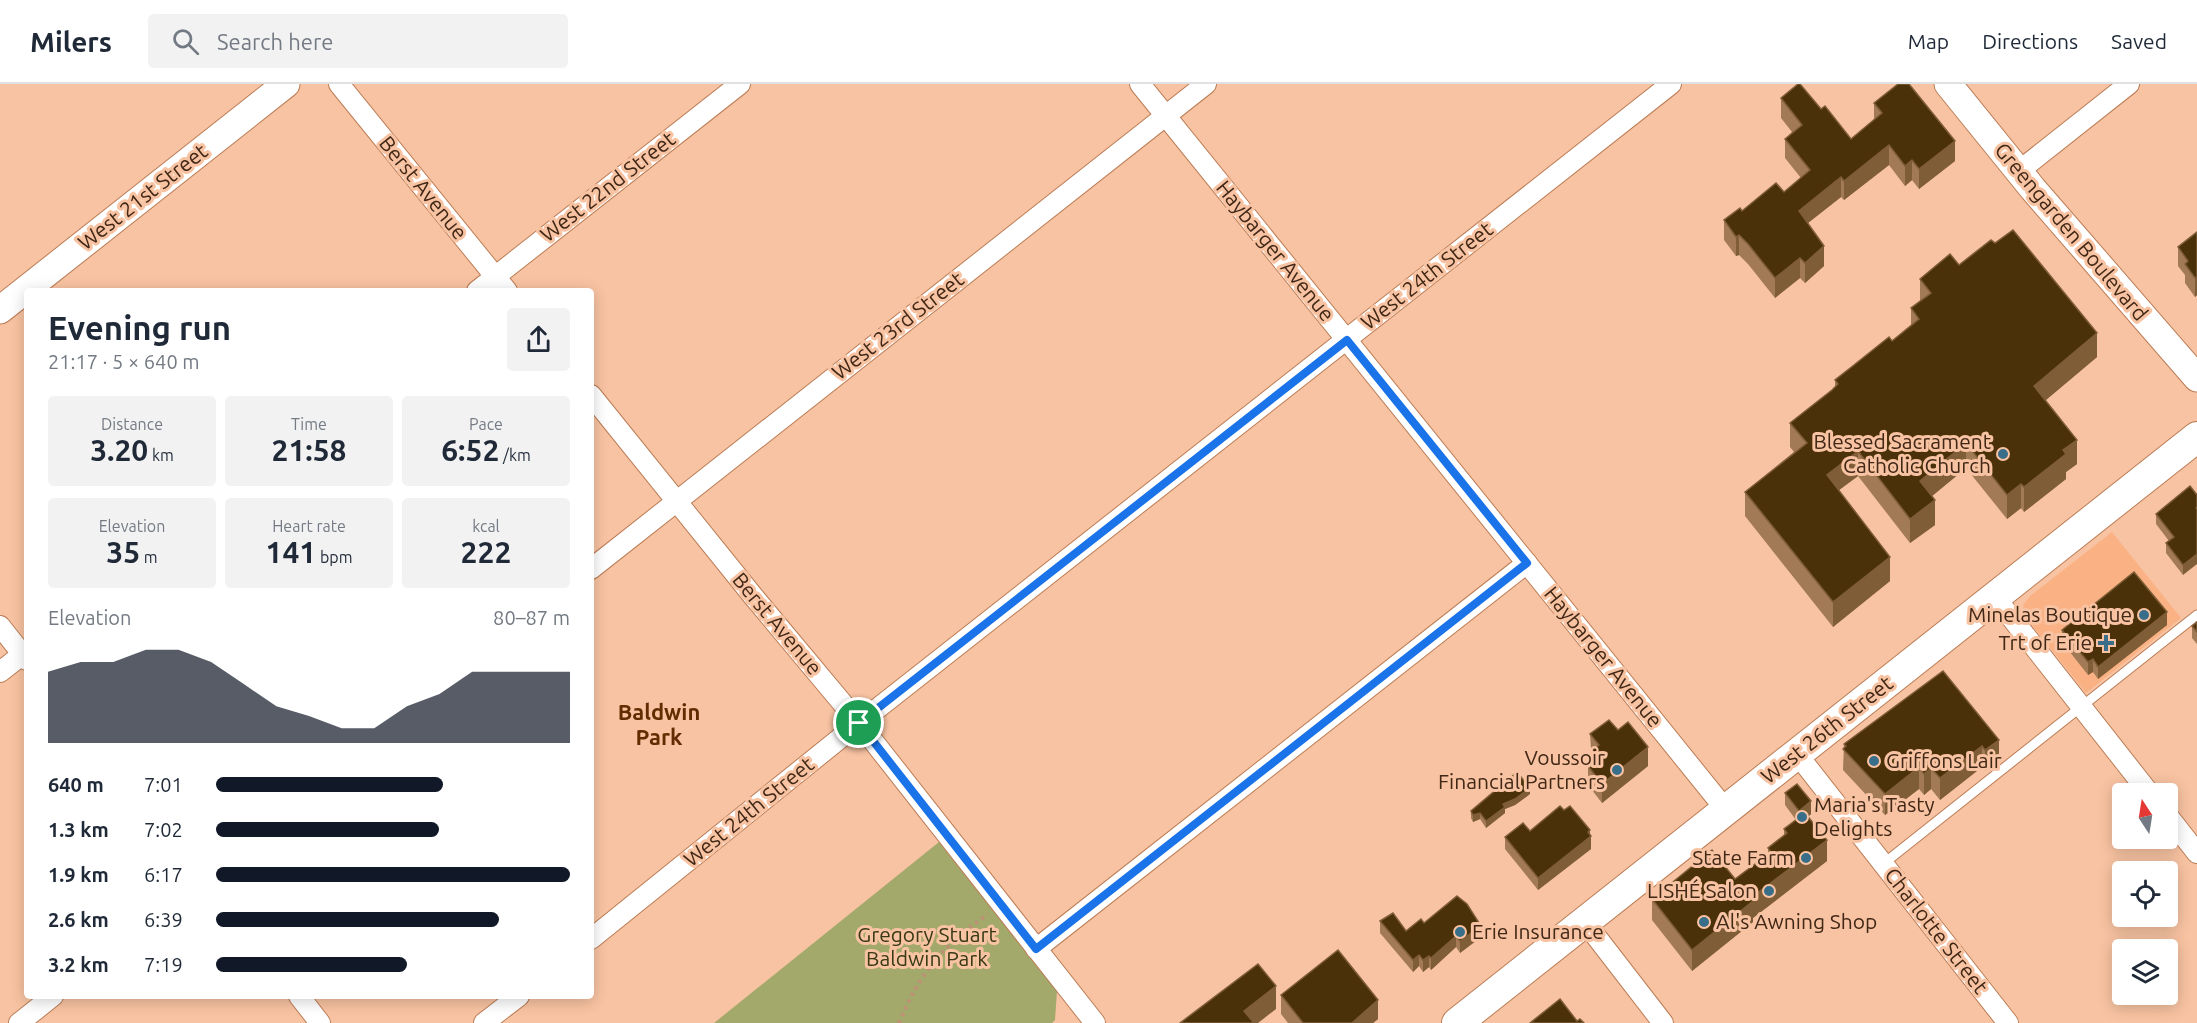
<!DOCTYPE html>
<meta charset="utf-8">
<style>
body{margin:0;font-family:Ubuntu,sans-serif;background:#f2f2f3;color:#1f2937;height:100vh;display:flex;flex-direction:column;font-size:22px;white-space:nowrap}
*{box-sizing:border-box;margin:0}
p{font-size:20px;color:#747a83}
.icon{flex:none;width:33px;height:33px;fill:none;stroke:currentColor;stroke-width:2;stroke-linecap:round;stroke-linejoin:round}
.map{position:relative;flex:1;overflow:hidden}
.side{position:absolute;left:24px;top:204px;width:570px;height:711px;display:flex;flex-direction:column;background:#fff;border-radius:6px;box-shadow:0 3px 15px #0003}
.side>*{flex:none}
.needle{width:39px;rotate:348deg}
.tools{position:absolute;left:2112px;top:699px;display:grid;gap:12px}
.tools a{display:grid;place-items:center;width:66px;height:66px;border-radius:6px;background:#fff;box-shadow:0 3px 15px #0003;font-size:30px}
.pin{position:absolute;display:grid;place-items:center;width:51px;height:51px;color:#fff;margin:-26px;border:3px solid #fff;border-radius:50%;box-shadow:0 2px 6px #0007}
.round{display:grid;place-items:center;flex:none;width:63px;height:63px;border-radius:6px;background:#f2f2f3}
.head{display:flex;align-items:center;justify-content:space-between;height:102px;padding:0 24px}
h1{font-size:33px;font-weight:700;line-height:45px}
.stats{display:grid;grid-template-columns:repeat(3,1fr);gap:9px;height:102px;padding:6px 24px}
.stats div{display:grid;align-content:center;border-radius:6px;background:#f2f2f3;text-align:center}
.stats b{font-size:30px;font-weight:700}
.stats small{font-size:16px;font-weight:400}
.stats p{font-size:16px}
.chart{height:168px;padding:12px 24px}
.chart p{display:flex;justify-content:space-between}
.chart svg{width:100%;height:108px;margin-top:6px;fill:#111827;opacity:.7}
ul{padding:0 24px;list-style:none;font-size:20px}
li{display:grid;grid-template-columns:96px 72px 1fr;align-items:center;height:45px}
li i{height:15px;border-radius:8px;background:#111827}
header{display:flex;align-items:center;gap:36px;box-sizing:border-box;height:84px;padding:0 30px;background:#fff;border-bottom:2px solid #e0e1e3}
header strong{font-size:28px}
nav{display:flex;gap:33px;margin-inline-start:auto;font-size:21px}
.search{width:420px;height:54px;background:#f2f2f3;display:flex;align-items:center;gap:15px;box-sizing:border-box;padding:0 21px;border-radius:6px;color:#747a83;font-size:22px}
.map>svg:first-child{display:block}
.built{fill:#fab285}
.green{fill:#a3a86b}
.lines{fill:none;stroke-linecap:round;stroke-linejoin:round}
.lane-casing{stroke:#bb7d56;stroke-width:11}
.street-casing{stroke:#bb7d56;stroke-width:22}
.secondary-casing{stroke:#bb7d56;stroke-width:29}
.primary-casing{stroke:#bb7d56;stroke-width:32}
.path{stroke:#be9176;stroke-width:4;stroke-dasharray:3 4.5;stroke-linecap:butt}
.lane{stroke:#fff;stroke-width:9}
.street{stroke:#fff;stroke-width:20}
.secondary{stroke:#fff;stroke-width:27}
.primary{stroke:#fff;stroke-width:30}
.wall{fill:#a27a56}
.shaded-wall{fill:#7f5d37}
.building{fill:#4b3109;stroke:#7f5d37;stroke-width:1.5}
.route-casing{stroke:#fff;stroke-width:12}
.route{stroke:#1a73e8;stroke-width:8}
.poi-dot{fill:#386e89;stroke:#f8c3a2;stroke-width:2}
.labels{text-anchor:middle;stroke-width:6;stroke-linejoin:round;paint-order:stroke}
.street-label{font-size:21px;fill:#402716;stroke:#f8c3a2}
.poi-label{font-size:21px;fill:#402716;stroke:#f8c3a2;text-anchor:end}
.park-label{font-size:21px;fill:#373915;stroke:#f8c3a2}
.neighbourhood-label{font-size:22px;font-weight:bold;fill:#622c00;stroke:#f8c3a2}
</style>
<header>
<strong>Milers</strong>
<div class="search"><svg class="icon" aria-label="search" viewBox="0 0 24 24"><circle cx="10" cy="10" r="6"/><path d="M15 15l6 6"/></svg>Search here</div>
<nav><a>Map</a><a>Directions</a><a>Saved</a></nav>
</header>
<div class="map">
<svg width="2197" height="939" viewBox="0 0 2197 939">
<rect width="100%" height="100%" fill="#f8c3a2"/>
<!-- built -->
<polygon class="built" points="2112,448 2181,534 2086,609 2024,531 2023,521 2030,512"/>
<!-- green -->
<polygon class="green" points="939,758 1057,907 1055,936 1052,939 714,939"/>
<g class="lines">
<defs>
<polyline id="lane" points="1883,780 2197,531"/>
<g id="street">
<polyline points="339,0 507,207"/>
<polyline points="1140,0 1726,726"/>
<polyline points="2019,87 2129,0"/>
<polyline points="477,207 740,0"/>
<polyline points="591,311 753,512 859,639 1095,939"/>
<polyline points="591,485 1206,0"/>
<polyline points="1995,513 2150,710"/>
<polyline points="0,542 27,576"/>
<polyline points="0,588 27,567"/>
<polyline points="1797,670 2008,939"/>
<polyline points="2168,732 2197,769"/>
<polyline points="1585,838 1663,939"/>
<polyline points="591,855 859,639 1671,0"/>
<polyline points="1036,865 1527,479"/>
<polyline points="299,912 320,939"/>
<polyline points="19,939 53,912"/>
<polyline points="484,939 519,912"/>
</g>
<g id="secondary">
<polyline points="1948,0 2033,105 2197,294"/>
<polyline points="0,226 286,0"/>
</g>
<polyline id="primary" points="1457,939 2197,353"/>
</defs>
<!-- lane casing -->
<use href="#lane" class="lane-casing"/>
<!-- street casing -->
<use href="#street" class="street-casing"/>
<!-- secondary casing -->
<use href="#secondary" class="secondary-casing"/>
<!-- primary casing -->
<use href="#primary" class="primary-casing"/>
<!-- path -->
<path class="path" d="M899,939C920,888 943,862 988,830"/>
<!-- lane -->
<use href="#lane" class="lane"/>
<!-- street -->
<use href="#street" class="street"/>
<!-- secondary -->
<use href="#secondary" class="secondary"/>
<!-- primary -->
<use href="#primary" class="primary"/>
</g>
<!-- wall -->
<g class="wall">
<polygon points="1781,14 1821,25 1851,55 1874,36 1874,19 1955,77 1919,105 1912,96 1905,102 1889,81 1844,116 1841,113 1808,139 1824,182 1805,199 1800,194 1775,214 1748,180 1739,171 1736,172 1724,156 1724,136 1742,127 1784,108 1801,94 1785,74 1785,55 1792,48 1781,34"/>
<polygon points="2197,148 2197,211 2195,213 2185,199 2185,191 2178,182 2178,163"/>
<polygon points="1959,181 2097,273 2046,316 2077,380 2066,388 2066,395 2024,428 2021,424 2007,435 1966,384 1932,412 1935,441 1910,459 1858,392 1839,406 1890,497 1833,543 1745,432 1745,408 1794,368 1790,363 1790,339 1832,306 1835,304 1835,296 1892,257 1911,241 1911,224 1920,218 1920,195"/>
<polygon points="2190,402 2183,491 2166,469 2166,459 2169,457 2156,440 2156,430"/>
<polygon points="2197,538 2197,560 2192,554 2192,542"/>
<polygon points="2167,541 2098,595 2093,588 2088,591 2062,558 2062,546"/>
<polygon points="1943,587 1999,677 1985,687 1982,683 1940,716 1931,705 1924,711 1919,705 1885,731 1843,686 1844,660"/>
<polygon points="1590,650 1648,682 1602,719 1588,701 1588,682 1592,679"/>
<polygon points="1785,709 1811,730 1808,733 1827,777 1753,834 1753,838 1692,887 1652,836 1652,815 1735,795 1768,771 1768,764 1784,751 1784,745 1796,736 1785,721"/>
<polygon points="1530,710 1515,721 1505,725 1505,729 1486,744 1480,735 1473,738 1471,734 1471,727"/>
<polygon points="1530,747 1590,750 1591,765 1538,806 1505,765 1505,753"/>
<polygon points="1380,837 1406,847 1481,853 1460,869 1456,863 1431,886 1429,883 1423,888 1419,882 1413,888 1380,849"/>
<polygon points="1281,911 1378,935 1373,939 1288,939 1281,930"/>
</g>
<!-- shaded-wall -->
<g class="shaded-wall">
<polygon points="1955,57 1955,77 1919,105 1919,85"/>
<polygon points="1889,61 1889,81 1844,116 1844,97"/>
<polygon points="1912,76 1912,96 1905,102 1905,82"/>
<polygon points="1841,93 1841,113 1799,146 1799,127"/>
<polygon points="1739,151 1739,171 1736,172 1736,153"/>
<polygon points="1824,162 1824,182 1805,199 1805,179"/>
<polygon points="1800,174 1800,194 1775,214 1775,194"/>
<polygon points="2197,193 2197,211 2195,213 2195,194"/>
<polygon points="2097,249 2097,273 2034,326 2034,302"/>
<polygon points="2077,356 2077,380 2066,388 2066,395 2024,428 2024,403 2063,366"/>
<polygon points="1966,359 1966,384 1920,422 1920,397"/>
<polygon points="1858,367 1858,392 1827,415 1827,391"/>
<polygon points="2021,400 2021,424 2007,435 2007,411"/>
<polygon points="1935,416 1935,441 1910,459 1910,435"/>
<polygon points="2197,470 2197,480 2183,491 2183,481"/>
<polygon points="1890,473 1890,497 1833,543 1833,518"/>
<polygon points="2167,528 2167,541 2098,595 2098,583"/>
<polygon points="2093,575 2093,588 2088,591 2088,578"/>
<polygon points="1999,656 1999,677 1985,687 1985,666"/>
<polygon points="1982,662 1982,683 1940,716 1940,694"/>
<polygon points="1648,663 1648,682 1602,719 1602,700"/>
<polygon points="1919,683 1919,705 1885,731 1885,710"/>
<polygon points="1931,684 1931,705 1924,711 1924,690"/>
<polygon points="1530,704 1530,710 1515,721 1505,725 1505,729 1486,744 1486,737 1503,720"/>
<polygon points="1811,717 1811,730 1799,740 1799,727"/>
<polygon points="1480,729 1480,735 1473,738 1473,731"/>
<polygon points="1590,746 1590,754 1591,752 1591,765 1538,806 1538,794"/>
<polygon points="1827,756 1827,777 1753,834 1753,838 1692,887 1692,866 1751,814"/>
<polygon points="1481,842 1481,853 1460,869 1460,857"/>
<polygon points="1456,852 1456,863 1431,886 1431,874"/>
<polygon points="1419,871 1419,882 1413,888 1413,876"/>
<polygon points="1429,872 1429,883 1423,888 1423,876"/>
<polygon points="1276,902 1276,925 1258,939 1244,939 1244,927"/>
<polygon points="1378,916 1378,935 1373,939 1352,939"/>
</g>
<!-- building -->
<g class="building">
<polygon points="1798,0 1800,0 1821,25 1825,22 1851,55 1882,29 1874,19 1898,0 1909,0 1955,57 1919,85 1912,76 1905,82 1889,61 1844,97 1841,93 1799,127 1824,162 1805,179 1800,174 1775,194 1748,160 1739,151 1736,153 1724,136 1740,124 1742,127 1776,99 1784,108 1810,86 1785,55 1802,41 1781,14"/>
<polygon points="2013,146 2097,249 2034,302 2077,356 2063,366 2066,370 2024,403 2021,400 2007,411 1966,359 1920,397 1935,416 1910,435 1858,367 1827,391 1890,473 1833,518 1745,408 1807,359 1790,339 1832,306 1838,300 1835,296 1854,281 1889,253 1892,257 1919,235 1911,224 1931,209 1920,195 1950,170 1959,181 1991,156 1995,159"/>
<polygon points="2197,148 2197,193 2195,194 2185,180 2188,177 2178,163"/>
<polygon points="2190,402 2197,411 2197,423 2196,424 2197,425 2197,470 2183,481 2166,459 2174,453 2156,430"/>
<polygon points="2134,488 2167,528 2098,583 2093,575 2088,578 2062,546"/>
<polygon points="2197,538 2197,548 2192,542"/>
<polygon points="1943,587 1999,656 1985,666 1982,662 1940,694 1931,684 1924,690 1919,683 1885,710 1843,665 1846,662 1844,660"/>
<polygon points="1609,636 1618,646 1628,638 1648,663 1602,700 1588,682 1597,674 1592,667 1599,661 1590,650"/>
<polygon points="1517,688 1530,704 1515,715 1503,720 1505,723 1486,737 1480,729 1473,731 1471,727"/>
<polygon points="1797,700 1811,717 1799,727 1785,709"/>
<polygon points="1560,722 1564,726 1570,722 1590,746 1588,748 1591,752 1538,794 1505,753 1523,739 1530,747"/>
<polygon points="1805,729 1827,756 1751,814 1753,817 1692,866 1652,815 1712,766 1735,795 1771,768 1768,764 1787,749 1784,745"/>
<polygon points="1457,812 1467,820 1481,842 1460,857 1456,852 1431,874 1429,872 1423,876 1419,871 1413,876 1380,837 1393,829 1406,847 1421,835 1424,839"/>
<polygon points="1338,866 1378,916 1352,939 1303,939 1281,911"/>
<polygon points="1258,880 1276,902 1244,927 1254,939 1180,939"/>
<polygon points="1560,915 1577,937 1580,935 1584,939 1530,939"/>
</g>
<g class="lines">
<defs>
<polygon id="route" points="1347,256 1527,479 1036,865 859,639"/>
</defs>
<!-- route casing -->
<use href="#route" class="route-casing"/>
<!-- route -->
<use href="#route" class="route"/>
</g>
<!-- markers -->
<g class="poi-dot">
<circle cx="2003" cy="370" r="6"/>
<circle cx="2144" cy="531" r="6"/>
<path d="M2103 550h6v6h6v6h-6v6h-6v-6h-6v-6h6z"/>
<circle cx="1874" cy="677" r="6"/>
<circle cx="1617" cy="686" r="6"/>
<circle cx="1802" cy="733" r="6"/>
<circle cx="1806" cy="774" r="6"/>
<circle cx="1769" cy="807" r="6"/>
<circle cx="1704" cy="838" r="6"/>
<circle cx="1460" cy="848" r="6"/>
</g>
<g class="labels">
<!-- street labels -->
<g class="street-label">
<text transform="translate(608 103) rotate(-38)" y="7">West 22nd Street</text>
<text transform="translate(423 104) rotate(51)" y="7">Berst Avenue</text>
<text transform="translate(143 113) rotate(-38)" y="7">West 21st Street</text>
<text transform="translate(2071 148) rotate(50)" y="7">Greengarden Boulevard</text>
<text transform="translate(1275 167) rotate(51)" y="7">Haybarger Avenue</text>
<text transform="translate(1427 192) rotate(-38)" y="7">West 24th Street</text>
<text transform="translate(898 242) rotate(-38)" y="7">West 23rd Street</text>
<text transform="translate(777 540) rotate(50)" y="7">Berst Avenue</text>
<text transform="translate(1603 573) rotate(51)" y="7">Haybarger Avenue</text>
<text transform="translate(1827 646) rotate(-38)" y="7">West 26th Street</text>
<text transform="translate(749 728) rotate(-39)" y="7">West 24th Street</text>
<text transform="translate(1936 847) rotate(52)" y="7">Charlotte Street</text>
</g>
<!-- poi labels -->
<g class="poi-label">
<text x="1991" y="365">Blessed Sacrament<tspan x="1991" dy="24">Catholic Church</tspan></text>
<text x="2132" y="538">Minelas Boutique</text>
<text x="2092" y="566">Trt of Erie</text>
<text x="1605" y="681">Voussoir<tspan x="1605" dy="24">Financial Partners</tspan></text>
<text x="1886" y="684" text-anchor="start">Griffons Lair</text>
<text x="1814" y="728" text-anchor="start">Maria's Tasty<tspan x="1814" dy="24">Delights</tspan></text>
<text x="1794" y="781">State Farm</text>
<text x="1757" y="814">LISHÉ Salon</text>
<text x="1716" y="845" text-anchor="start">Al's Awning Shop</text>
<text x="1472" y="855" text-anchor="start">Erie Insurance</text>
</g>
<!-- park labels -->
<g class="park-label">
<text x="927" y="858">Gregory Stuart<tspan x="927" dy="24">Baldwin Park</tspan></text>
</g>
<!-- neighbourhood labels -->
<g class="neighbourhood-label">
<text x="659" y="636">Baldwin<tspan x="659" dy="25">Park</tspan></text>
</g>
</g>
</svg>
<div class="tools">
<a><svg class="needle" viewBox="-14 -14 28 28"><path d="M0-13l5 13h-10z" fill="#e53935"/><path d="M0 13l5-13h-10z" fill="#747a83"/></svg></a>
<a><svg class="icon" aria-label="locate" viewBox="0 0 24 24"><circle cx="12" cy="12" r="6"/><path d="M12 2v4M12 18v4M2 12h4M18 12h4"/></svg></a>
<a><svg class="icon" aria-label="layers" viewBox="0 0 24 24"><path d="M12 4l9 5-9 5-9-5zM3 14l9 5 9-5"/></svg></a>
</div>
<div class="pin" style="left:859px;top:639px;background:#1e9e55"><svg class="icon" aria-label="arrive" viewBox="0 0 24 24"><path d="M6 21V4h12l-3 4 3 4H6"/></svg></div>
<section class="side">
<div class="head"><div><h1>Evening run</h1><p>21:17 · 5 × 640 m</p></div><a class="round"><svg class="icon" aria-label="share" viewBox="0 0 24 24"><path d="M12 15V3M7 8l5-5 5 5M5 13v7h14v-7"/></svg></a></div>
<div class="stats">
<div><p>Distance</p><b>3.20<small> km</small></b></div>
<div><p>Time</p><b>21:58</b></div>
<div><p>Pace</p><b>6:52<small> /km</small></b></div>
</div>
<div class="stats">
<div><p>Elevation</p><b>35<small> m</small></b></div>
<div><p>Heart rate</p><b>141<small> bpm</small></b></div>
<div><p>kcal</p><b>222</b></div>
</div>
<div class="chart"><p><span>Elevation</span>80–87 m</p>
<svg viewBox="0 0 160 44" preserveAspectRatio="none"><path d="M0 44V15L10 11L20 11L30 6L40 6L50 11L60 20L70 29L80 33L90 38L100 38L110 29L120 24L130 15L140 15L150 15L160 15V44z"/></svg>
</div>
<ul>
<li><b>640 m</b>7:01<i style="width:64%"></i></li>
<li><b>1.3 km</b>7:02<i style="width:63%"></i></li>
<li><b>1.9 km</b>6:17<i style="width:100%"></i></li>
<li><b>2.6 km</b>6:39<i style="width:80%"></i></li>
<li><b>3.2 km</b>7:19<i style="width:54%"></i></li>
</ul>
</section>
</div>
